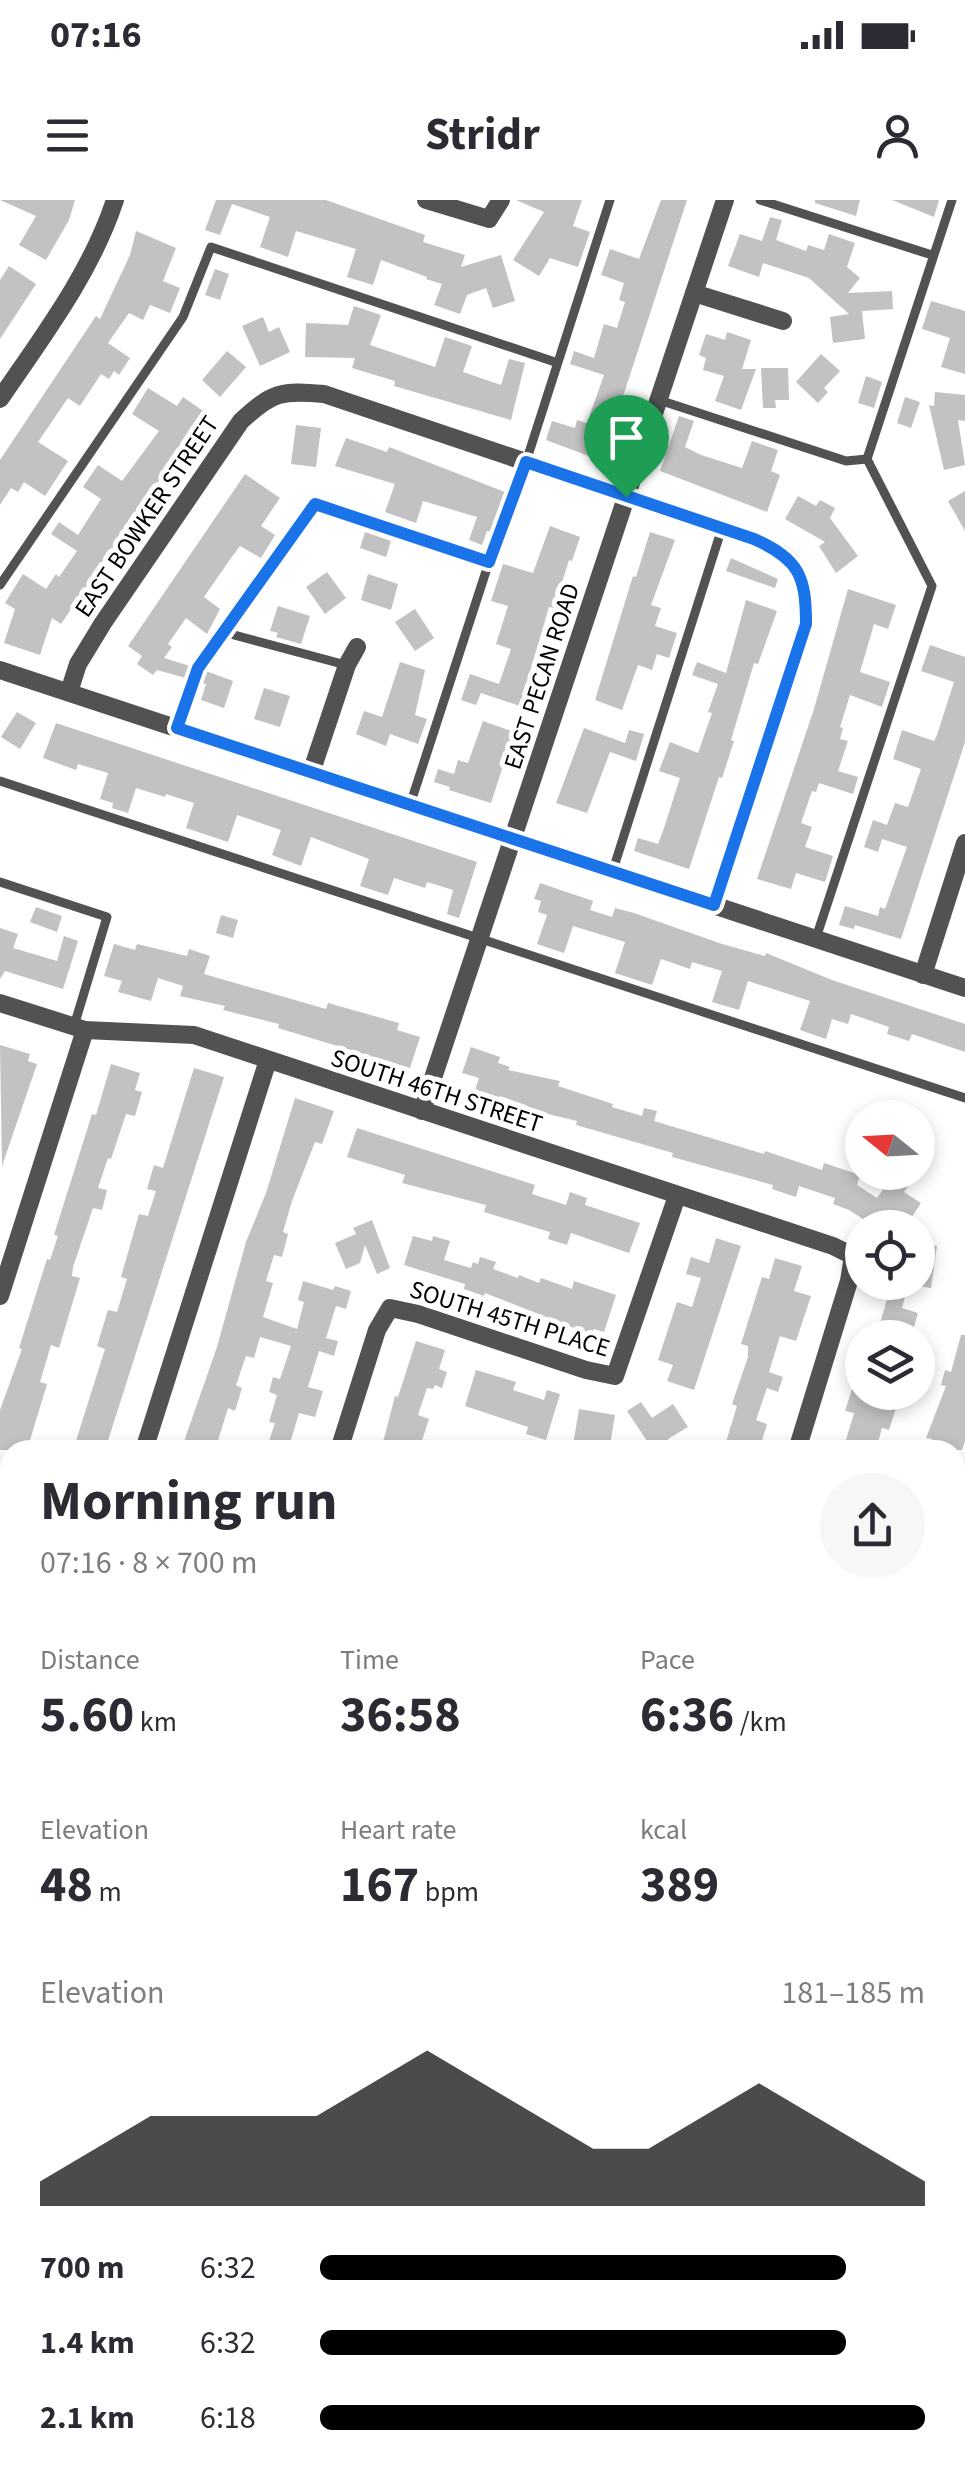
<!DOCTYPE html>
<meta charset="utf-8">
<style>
body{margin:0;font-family:"Source Sans 3",sans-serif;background:#f7f7f7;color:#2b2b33;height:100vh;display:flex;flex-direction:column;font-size:38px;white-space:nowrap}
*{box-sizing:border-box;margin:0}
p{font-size:32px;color:#7c7c81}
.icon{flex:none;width:55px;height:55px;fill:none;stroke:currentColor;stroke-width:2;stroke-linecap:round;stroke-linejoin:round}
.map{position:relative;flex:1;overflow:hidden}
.panel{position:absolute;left:0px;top:1240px;width:965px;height:1035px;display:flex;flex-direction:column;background:#fff;border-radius:30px 30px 0 0;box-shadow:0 5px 15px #0003}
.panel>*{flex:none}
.needle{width:65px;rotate:288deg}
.tools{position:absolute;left:845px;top:900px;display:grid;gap:20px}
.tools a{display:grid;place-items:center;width:90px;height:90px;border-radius:50%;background:#fff;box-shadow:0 5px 15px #0003;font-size:50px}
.pin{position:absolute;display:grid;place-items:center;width:85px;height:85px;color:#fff;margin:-102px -42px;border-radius:50% 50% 50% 0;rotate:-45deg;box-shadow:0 0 10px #0007}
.pin .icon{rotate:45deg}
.round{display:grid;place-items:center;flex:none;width:105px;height:105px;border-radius:52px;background:#f7f7f7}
.summary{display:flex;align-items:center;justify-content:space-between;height:170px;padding:0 40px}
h1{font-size:55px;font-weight:700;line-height:75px}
.figures{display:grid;grid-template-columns:repeat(3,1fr);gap:15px;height:170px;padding:10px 40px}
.figures div{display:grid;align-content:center}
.figures b{font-size:50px;font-weight:700}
.figures small{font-size:28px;font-weight:400}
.figures p{font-size:28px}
.chart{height:280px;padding:20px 40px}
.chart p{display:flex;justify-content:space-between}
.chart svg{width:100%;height:180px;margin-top:10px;fill:#000;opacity:.7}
ul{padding:0 40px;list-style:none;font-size:32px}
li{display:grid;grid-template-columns:160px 120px 1fr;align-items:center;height:75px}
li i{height:25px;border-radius:12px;background:#000}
.status{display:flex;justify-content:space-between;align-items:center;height:70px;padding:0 50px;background:#fff;direction:ltr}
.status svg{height:28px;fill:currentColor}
header{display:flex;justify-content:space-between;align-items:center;height:130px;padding:0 40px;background:#fff;font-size:45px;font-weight:700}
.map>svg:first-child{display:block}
.green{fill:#d9d9d9}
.building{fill:#c2c2c2}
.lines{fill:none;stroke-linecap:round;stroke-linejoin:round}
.service{stroke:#525252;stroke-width:9}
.minor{stroke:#525252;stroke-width:18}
.secondary{stroke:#1f1f1f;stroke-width:20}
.route-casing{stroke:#fff;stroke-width:20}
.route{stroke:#1a73e8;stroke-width:12}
.labels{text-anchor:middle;stroke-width:10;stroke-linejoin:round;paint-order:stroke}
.street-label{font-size:25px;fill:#000;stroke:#fff}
</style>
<div class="status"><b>07:16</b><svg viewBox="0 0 49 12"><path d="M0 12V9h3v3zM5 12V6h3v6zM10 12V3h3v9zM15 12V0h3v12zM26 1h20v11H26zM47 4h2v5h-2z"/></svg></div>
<header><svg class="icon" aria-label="menu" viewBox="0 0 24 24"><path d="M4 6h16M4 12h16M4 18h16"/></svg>Stridr<svg class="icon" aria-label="person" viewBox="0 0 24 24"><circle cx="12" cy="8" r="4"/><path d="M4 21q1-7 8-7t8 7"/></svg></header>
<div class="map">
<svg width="965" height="2275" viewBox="0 0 965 2275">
<rect width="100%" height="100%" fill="#fff"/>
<!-- green -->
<polygon class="green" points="0,1739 10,1742 10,2265 681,2265 678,2275 0,2275"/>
<!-- building -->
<g class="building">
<polygon points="0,0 75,0 69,20 46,60 19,45 36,16"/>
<polygon points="216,0 326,0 425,35 423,42 465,55 461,67 501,55 515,101 493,108 486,88 467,95 460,114 434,105 442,84 426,79 427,77 381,60 373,85 347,77 356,49 296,31 288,57 260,47 270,17 232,4 220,35 205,30"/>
<polygon points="516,0 582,0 573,26 590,32 578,67 550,58 539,76 513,60 544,12"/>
<polygon points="661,0 687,0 602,261 546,240 552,221 575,228 577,220 587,223 604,175 570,164 574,151 594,158 604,124 617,128 625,102 619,100 624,83 601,75 610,49 639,59"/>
<polygon points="815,0 860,0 856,16 815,3"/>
<polygon points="892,0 939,0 934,17"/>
<polygon points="770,17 782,20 776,40 806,51 808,45 824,50 829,34 855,43 847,67 860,78 848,93 892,91 893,109 862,111 865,139 833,143 830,117 849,114 809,78 763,63 759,77 728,66 740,34 762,41"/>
<polygon points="136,31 176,48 163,81 180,88 170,113 150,105 143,120 129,113 108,143 130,158 119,175 114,171 109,179 101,174 80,206 68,198 38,242 68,261 45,296 24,282 18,292 11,288 0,305 0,260 96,116 100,119 130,55"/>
<polygon points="9,66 36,84 0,139 0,80"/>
<polygon points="215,69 229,74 220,100 205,95"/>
<polygon points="931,101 965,111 965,174 941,167 950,138 922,129"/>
<polygon points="354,106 381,115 370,145 435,167 445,137 472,146 463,172 501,185 509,159 525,163 511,220 394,186 395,181 352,168 355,158 305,157 306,123 348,125"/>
<polygon points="263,117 269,132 279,127 290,152 260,166 242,126"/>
<polygon points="727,132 751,140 742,169 756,169 741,210 715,201 724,176 703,170 706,158 699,155 706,134 725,140"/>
<polygon points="227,151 246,167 220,197 202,180"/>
<polygon points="821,154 840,171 824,188 828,192 818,203 796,182"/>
<polygon points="761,168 788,168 789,200 775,200 776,208 763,208"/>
<polygon points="866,176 882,182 874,208 858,203"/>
<polygon points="148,188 177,206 183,197 209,215 195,237 191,234 61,424 52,418 40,455 4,443 15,409 5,403 23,374 46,389 56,374 59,377 77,351 51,334 59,322 78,335 101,299 83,287 98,265 122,281 159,231 132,214"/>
<polygon points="935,192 965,195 965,221 958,220 965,265 944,270 929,205 934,206"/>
<polygon points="905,197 920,202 911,228 897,223"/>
<polygon points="679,216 694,221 685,247 701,255 742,268 752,241 778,250 771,271 780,275 767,312 660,271"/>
<polygon points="296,225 321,228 316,267 291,264"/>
<polygon points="346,238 387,252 389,247 505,292 491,332 487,331 482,345 469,340 477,317 423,301 416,323 385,312 395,284 335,266"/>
<polygon points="245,274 280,298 261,326 275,335 261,358 240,346 231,358 204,397 220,409 207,434 186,418 168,444 172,447 164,458 190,466 186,478 157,470 153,475 137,464 142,456 128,446"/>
<polygon points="965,291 965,331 948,301"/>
<polygon points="798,296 816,306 820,300 835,308 830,318 858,356 836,373 819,346 825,342 785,319"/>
<polygon points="550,326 580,337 572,361 569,360 554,408 549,407 520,506 481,493 476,505 461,500 470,474 499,484 511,449 496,444 508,406 491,401 503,364 533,373"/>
<polygon points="365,332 391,341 386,357 360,348"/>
<polygon points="650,332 675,340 651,405 661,408 655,426 677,433 669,458 657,454 652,470 638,465 622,510 595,500 633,376 636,377"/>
<polygon points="731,358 778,379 775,388 726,371"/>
<polygon points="327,372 346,398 325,414 306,387"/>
<polygon points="368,374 398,384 391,410 361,400"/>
<polygon points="848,389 896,405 888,429 874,424 860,472 890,482 882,507 850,495 840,527 843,528 840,539 848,541 838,571 858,577 853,594 819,583 816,592 812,591 801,623 812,627 805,647 833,656 825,682 796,673 791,689 757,679 814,509"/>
<polygon points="746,400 777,411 758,464 754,463 731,540 734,541 722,578 719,577 689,669 634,651 638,638 658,644 664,628 680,578 659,571 670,542 698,553 712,513 708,512 718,484 692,475 697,462 726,473"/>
<polygon points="278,406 310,416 301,444 276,437 278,433 270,431"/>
<polygon points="415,409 434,438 415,451 395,422"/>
<polygon points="930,445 965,457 965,542 901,739 855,725 854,729 839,725 845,706 878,716 880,707 885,709 907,647 882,639 878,652 864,647 873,620 887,625 895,603 908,607 921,569 893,559 902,530 934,541 937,535 954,482 921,471"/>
<polygon points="400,462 425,470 415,515 427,519 418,544 390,534 386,546 356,534 364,511 382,517"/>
<polygon points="206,471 233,481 224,508 201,500 206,484 201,483"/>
<polygon points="264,488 290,496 280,527 254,519"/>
<polygon points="17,512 36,523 20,549 1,537"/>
<polygon points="483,521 514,532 491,603 449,590 450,587 434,582 438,569 454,574 458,560 468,563"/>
<polygon points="56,523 477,662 459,718 447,714 453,690 427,682 425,688 394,678 388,695 360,686 369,659 311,637 301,666 272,655 281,630 237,615 228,642 186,628 194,603 166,594 165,597 136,588 128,613 112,608 113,603 100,599 108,573 78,564 76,570 43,558"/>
<polygon points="584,528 625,543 629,530 644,534 636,561 610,552 587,613 556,603"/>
<polygon points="540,683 593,701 590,710 612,717 615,708 634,713 722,744 765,756 766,753 832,780 965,824 965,852 912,834 909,841 887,834 889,827 851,814 848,824 832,819 826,839 800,830 810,801 748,781 739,810 712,802 722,771 692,762 690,769 661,759 652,785 615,773 625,742 573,726 564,753 537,744 547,715 538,712 541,701 534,699"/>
<polygon points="36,707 62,716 57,732 30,722"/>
<polygon points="221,715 238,720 233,738 216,733"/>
<polygon points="0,728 18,734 13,748 57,761 64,736 78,741 63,789 5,771 0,779"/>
<polygon points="114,744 135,750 137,744 187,756 189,749 210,756 204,774 326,809 328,803 399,823 397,830 420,837 410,868 278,828 279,824 223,810 225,806 180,796 183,786 158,778 151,801 118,792 122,781 104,776"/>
<polygon points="0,845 30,854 28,861 37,864 2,966"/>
<polygon points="471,847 500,857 498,863 510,867 508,870 560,881 558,886 613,904 612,907 642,916 644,908 657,911 654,921 764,954 765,951 822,970 824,963 860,975 857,985 877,998 892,976 908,986 904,992 921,1003 906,1026 886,1013 877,1028 849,1010 833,1004 835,998 799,986 796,997 772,989 773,985 672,957 673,953 576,925 577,921 527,909 528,906 500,896 498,901 474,893 479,878 462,873"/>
<polygon points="111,864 140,873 135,890 142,892 135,916 126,914 111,959 108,958 98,988 107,990 102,1010 93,1008 73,1067 72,1076 80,1078 59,1148 51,1145 40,1182 47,1184 27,1250 0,1250 0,1210 22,1149 19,1148 47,1059 50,1060 58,1036 54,1035 92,914 96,915"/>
<polygon points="194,868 224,877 105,1250 91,1250 75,1244 105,1149 97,1146 108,1110 117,1112 127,1079 121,1077 139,1014 148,1016 156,991 147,989 154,965 163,968"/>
<polygon points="295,898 334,911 322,944 315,942 292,1001 283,1032 288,1034 282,1057 274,1055 266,1081 273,1083 263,1117 297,1129 304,1102 298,1100 303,1081 333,1090 335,1086 351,1091 346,1109 336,1106 326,1138 338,1141 334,1156 319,1151 308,1187 323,1191 315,1217 299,1213 288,1250 266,1250 275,1223 269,1222 277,1195 269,1192 273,1177 280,1179 291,1146 260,1137 254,1158 246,1156 236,1185 242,1188 235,1211 228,1208 215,1250 181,1250 217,1147 246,1042 266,993"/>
<polygon points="357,928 535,985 532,994 566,1005 570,992 587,998 585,1005 640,1023 629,1053 571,1033 567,1045 548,1039 550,1032 484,1012 486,1005 402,983 405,975 347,957"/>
<polygon points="372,1020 390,1068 377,1074 365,1045 360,1063 346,1069 335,1043 356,1034 353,1028"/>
<polygon points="413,1036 432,1041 433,1036 450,1041 444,1060 471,1068 473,1062 478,1064 480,1057 496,1062 493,1069 518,1078 519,1075 539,1083 541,1078 572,1089 574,1081 616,1095 604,1132 594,1129 592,1135 485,1093 484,1096 464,1089 465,1084 404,1065"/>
<polygon points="716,1038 741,1046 694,1190 667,1181 673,1165 658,1160 677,1102 692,1107 701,1078 686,1074 691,1057 709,1063"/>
<polygon points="918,1043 937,1046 931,1088 918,1086"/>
<polygon points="775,1058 802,1066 794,1091 811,1096 796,1141 780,1136 769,1172 783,1177 778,1192 767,1188 756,1220 767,1224 759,1250 730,1250 731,1246 725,1245 737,1206 732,1204 748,1157 748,1146 741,1144 762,1077 769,1079"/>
<polygon points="892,1082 909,1082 902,1108 918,1113 911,1137 879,1127"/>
<polygon points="961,1135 965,1135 965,1241 962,1250 928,1250 932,1239 926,1238 946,1186 941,1185 945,1170 951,1172"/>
<polygon points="416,1141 445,1150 439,1169 447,1172 442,1188 435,1185 433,1189 427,1188 418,1215 429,1219 419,1250 381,1250 395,1196 398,1197"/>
<polygon points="859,1167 862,1168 862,1196 896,1208 889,1230 882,1228 876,1250 843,1250 854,1213 845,1211"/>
<polygon points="476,1170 516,1182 513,1190 544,1200 547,1190 560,1194 546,1240 526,1234 528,1227 465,1206"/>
<polygon points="641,1202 652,1218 673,1204 688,1227 668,1239 671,1244 663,1250 653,1250 627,1211"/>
<polygon points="579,1209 615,1215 610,1245 589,1242 588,1248 573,1245"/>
</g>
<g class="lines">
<!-- service -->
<g class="service">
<polyline points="760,0 932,55"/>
<polyline points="659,200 846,261 867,259"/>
<polyline points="0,385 183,117 211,47 555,162"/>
<polyline points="223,432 346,465"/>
<polyline points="177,528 198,468 315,304 489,362"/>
<polyline points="0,581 965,898"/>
<polyline points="410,605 489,362 526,262 610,0"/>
<polyline points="612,673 722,328"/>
<polyline points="0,682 107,717 74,826"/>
<polyline points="816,738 932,386 867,259 952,0"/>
<polyline points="0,1884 10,1887"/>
<polyline points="0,2123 10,2126"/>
<polyline points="431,2265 461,2275"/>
<polyline points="529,2275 553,2265"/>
<polyline points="579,2275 582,2265"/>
</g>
<!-- minor -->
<g class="minor">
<polyline points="426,0 489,19 501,0"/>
<polyline points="694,93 783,121"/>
<path d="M0,199C43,136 91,73 115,0"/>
<polyline points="0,470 965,788"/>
<path d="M69,492L78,464L103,423L241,221C272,192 282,190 324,194L722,328C783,350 806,353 806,424L714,705"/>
<polyline points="311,573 347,465 357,447"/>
<polyline points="923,775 965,643"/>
<polyline points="0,803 85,830 194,835 833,1046 853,1056 849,1081 797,1250"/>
<polyline points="422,911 725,0"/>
<polyline points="0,1096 85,830"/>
<polyline points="144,1250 268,860"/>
<polyline points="339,1250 377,1130 390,1108 418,1114 586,1170 615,1176 677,996"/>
<polyline points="955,1380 965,1347"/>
<polyline points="0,1409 10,1415"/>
<polyline points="0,1629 10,1634"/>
<polyline points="955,1807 965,1810"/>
<polyline points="747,2275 750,2265"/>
</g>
<!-- secondary -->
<g class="secondary">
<polyline points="955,1493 965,1461"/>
<polyline points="710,2275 713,2265"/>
</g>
</g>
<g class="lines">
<defs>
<path id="route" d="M526,262L754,339C799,359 806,376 806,424L714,705L177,528L198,468L315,304L489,362Z"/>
</defs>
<!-- route casing -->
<use href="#route" class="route-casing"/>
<!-- route -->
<use href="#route" class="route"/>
</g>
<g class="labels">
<!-- street labels -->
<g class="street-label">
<text transform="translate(146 316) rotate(-56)" y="9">EAST BOWKER STREET</text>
<text transform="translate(541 476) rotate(-72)" y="9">EAST PECAN ROAD</text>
<text transform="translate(437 890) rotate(18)" y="9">SOUTH 46TH STREET</text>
<text transform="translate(510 1118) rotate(17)" y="9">SOUTH 45TH PLACE</text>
</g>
</g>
</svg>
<div class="tools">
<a><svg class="needle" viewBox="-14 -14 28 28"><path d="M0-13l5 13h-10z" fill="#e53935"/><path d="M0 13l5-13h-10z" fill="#7c7c81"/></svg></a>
<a><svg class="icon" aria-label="locate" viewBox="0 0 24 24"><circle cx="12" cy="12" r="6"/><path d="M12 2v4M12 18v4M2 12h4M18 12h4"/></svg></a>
<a><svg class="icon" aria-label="layers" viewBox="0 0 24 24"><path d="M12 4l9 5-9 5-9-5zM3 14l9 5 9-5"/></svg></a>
</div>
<div class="pin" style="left:626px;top:297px;background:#1e9e55"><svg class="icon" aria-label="arrive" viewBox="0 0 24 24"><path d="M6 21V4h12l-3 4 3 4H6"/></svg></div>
<section class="panel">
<div class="summary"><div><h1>Morning run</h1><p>07:16 · 8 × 700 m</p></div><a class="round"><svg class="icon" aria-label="share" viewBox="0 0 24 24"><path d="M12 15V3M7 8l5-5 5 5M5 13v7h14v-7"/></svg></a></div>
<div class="figures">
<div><p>Distance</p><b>5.60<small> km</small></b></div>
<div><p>Time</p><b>36:58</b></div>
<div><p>Pace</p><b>6:36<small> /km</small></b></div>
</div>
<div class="figures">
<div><p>Elevation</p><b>48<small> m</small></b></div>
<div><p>Heart rate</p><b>167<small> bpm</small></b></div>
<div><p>kcal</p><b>389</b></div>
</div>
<div class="chart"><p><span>Elevation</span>181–185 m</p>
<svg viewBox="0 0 160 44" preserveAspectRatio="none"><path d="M0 44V38L10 30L20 22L30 22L40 22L50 22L60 14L70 6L80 14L90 22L100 30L110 30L120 22L130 14L140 22L150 30L160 38V44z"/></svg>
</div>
<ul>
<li><b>700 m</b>6:32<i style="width:87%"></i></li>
<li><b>1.4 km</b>6:32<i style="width:87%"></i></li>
<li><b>2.1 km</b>6:18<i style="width:100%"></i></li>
</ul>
</section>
</div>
